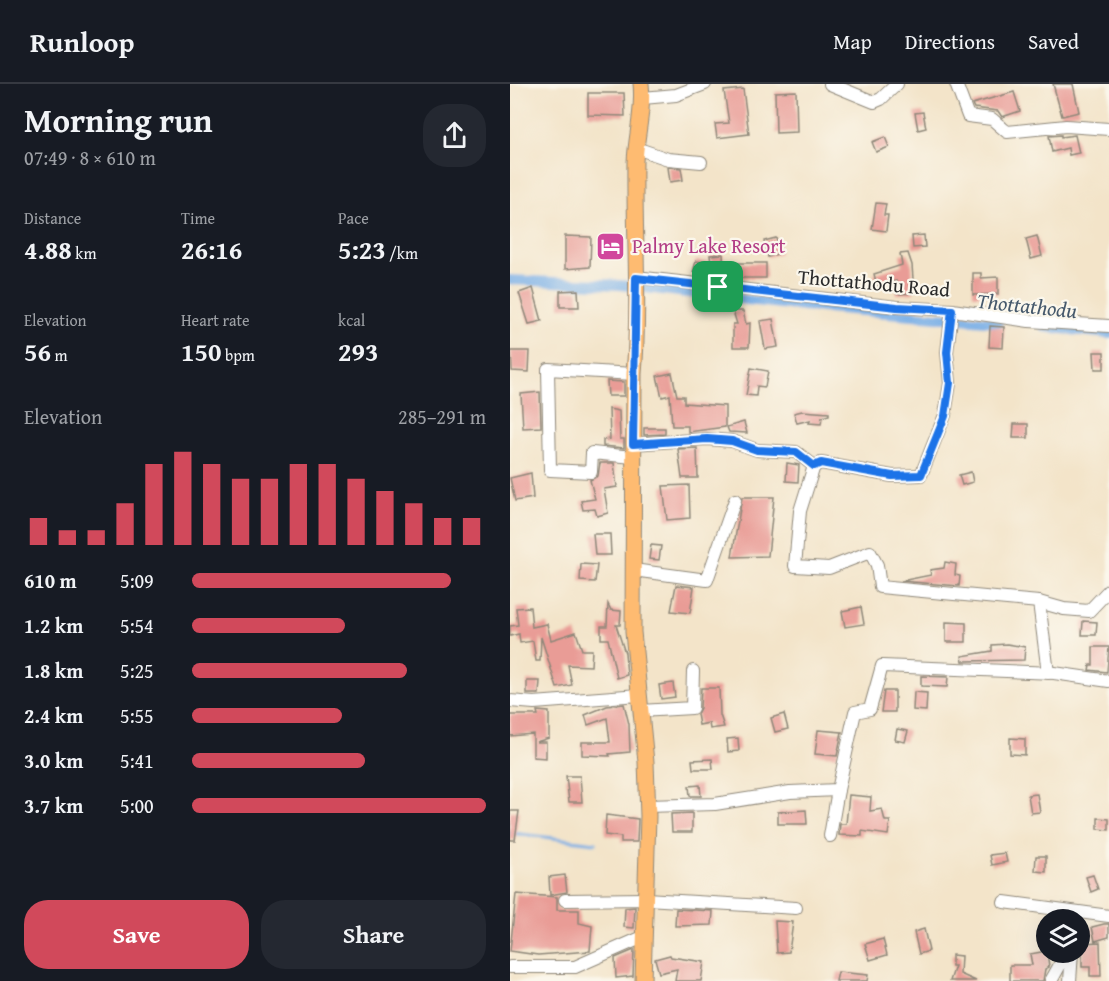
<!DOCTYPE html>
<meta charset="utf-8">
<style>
body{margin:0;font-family:"Gentium Book Plus",serif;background:#242831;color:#f1f3f6;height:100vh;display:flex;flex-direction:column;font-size:22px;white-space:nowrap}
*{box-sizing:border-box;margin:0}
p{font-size:20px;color:#9ea1a6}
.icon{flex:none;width:33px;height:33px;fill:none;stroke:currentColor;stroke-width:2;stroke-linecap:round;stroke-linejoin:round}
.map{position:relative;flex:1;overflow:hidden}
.drawer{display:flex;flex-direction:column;background:#171b24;width:510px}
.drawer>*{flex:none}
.tools{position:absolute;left:526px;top:825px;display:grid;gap:12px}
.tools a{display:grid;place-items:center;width:54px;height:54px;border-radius:50%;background:#171b24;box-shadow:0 6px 24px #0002;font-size:30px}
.pin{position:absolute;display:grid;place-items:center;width:51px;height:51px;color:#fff;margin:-26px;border-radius:12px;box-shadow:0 3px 9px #0006}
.round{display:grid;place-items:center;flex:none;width:63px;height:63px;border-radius:24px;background:#242831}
.overview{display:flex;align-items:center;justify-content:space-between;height:102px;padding:0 24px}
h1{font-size:33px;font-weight:700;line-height:45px}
.figures{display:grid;grid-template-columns:repeat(3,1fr);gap:9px;height:102px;padding:6px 24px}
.figures div{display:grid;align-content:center}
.figures b{font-size:26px;font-weight:700}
.figures small{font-size:16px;font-weight:400}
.figures p{font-size:16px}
.chart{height:168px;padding:12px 24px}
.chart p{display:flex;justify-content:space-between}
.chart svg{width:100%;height:108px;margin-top:6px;stroke:#d1495b;stroke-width:6}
.primary-button{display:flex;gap:12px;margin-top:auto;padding:12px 24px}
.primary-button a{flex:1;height:69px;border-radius:24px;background:#d1495b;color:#fff;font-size:24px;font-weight:700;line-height:69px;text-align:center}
.primary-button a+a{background:#242831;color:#f1f3f6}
ul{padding:0 24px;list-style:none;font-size:20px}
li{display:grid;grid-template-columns:96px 72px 1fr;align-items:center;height:45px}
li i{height:15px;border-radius:8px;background:#d1495b}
header{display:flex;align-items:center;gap:36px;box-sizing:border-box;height:84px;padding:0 30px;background:#171b24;border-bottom:2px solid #363941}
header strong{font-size:28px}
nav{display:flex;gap:33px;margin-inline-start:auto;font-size:21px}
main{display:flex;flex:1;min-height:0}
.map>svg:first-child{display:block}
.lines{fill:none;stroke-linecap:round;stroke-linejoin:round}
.stream{stroke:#78aee6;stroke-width:3}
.canal{stroke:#78aee6;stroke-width:10}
.building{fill:#e99c96}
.minor-casing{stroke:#8f887a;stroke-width:14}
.major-casing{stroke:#8f887a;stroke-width:17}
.minor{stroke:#fff;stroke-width:12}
.major{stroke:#febb71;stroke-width:15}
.route-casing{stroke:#fff;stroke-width:12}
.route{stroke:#1a73e8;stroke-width:8}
.labels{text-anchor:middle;stroke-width:4.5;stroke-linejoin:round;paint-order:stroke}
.hotel-label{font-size:20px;fill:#b23c85;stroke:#fbf7ec;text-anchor:start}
.street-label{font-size:20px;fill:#2b2b2b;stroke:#fbf7ec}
.water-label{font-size:21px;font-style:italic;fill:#46596c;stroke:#fbf7ec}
</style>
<header>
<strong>Runloop</strong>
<nav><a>Map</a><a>Directions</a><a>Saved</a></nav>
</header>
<main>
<section class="drawer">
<div class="overview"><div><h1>Morning run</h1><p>07:49 · 8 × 610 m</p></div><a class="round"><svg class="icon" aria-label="share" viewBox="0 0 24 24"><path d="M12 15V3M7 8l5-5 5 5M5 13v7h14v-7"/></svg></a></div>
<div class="figures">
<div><p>Distance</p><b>4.88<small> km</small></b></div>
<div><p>Time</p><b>26:16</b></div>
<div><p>Pace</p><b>5:23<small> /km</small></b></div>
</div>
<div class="figures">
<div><p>Elevation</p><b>56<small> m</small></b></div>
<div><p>Heart rate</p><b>150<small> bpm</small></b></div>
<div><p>kcal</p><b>293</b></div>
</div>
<div class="chart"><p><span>Elevation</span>285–291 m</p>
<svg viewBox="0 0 160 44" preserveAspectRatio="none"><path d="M5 44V33M15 44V38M25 44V38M35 44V27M45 44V11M55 44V6M65 44V11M75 44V17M85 44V17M95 44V11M105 44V11M115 44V17M125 44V22M135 44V27M145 44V33M155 44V33"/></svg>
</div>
<ul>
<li><b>610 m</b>5:09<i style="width:88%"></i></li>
<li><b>1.2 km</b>5:54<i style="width:52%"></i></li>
<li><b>1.8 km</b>5:25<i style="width:73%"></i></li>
<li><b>2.4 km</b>5:55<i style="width:51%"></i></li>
<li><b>3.0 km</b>5:41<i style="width:59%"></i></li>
<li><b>3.7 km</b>5:00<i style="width:100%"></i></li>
</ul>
<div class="primary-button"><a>Save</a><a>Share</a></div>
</section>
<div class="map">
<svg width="599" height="897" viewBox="0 0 599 897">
<rect width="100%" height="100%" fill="#fbf7ec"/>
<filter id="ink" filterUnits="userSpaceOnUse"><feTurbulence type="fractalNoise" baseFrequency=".0167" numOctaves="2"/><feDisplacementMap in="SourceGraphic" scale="12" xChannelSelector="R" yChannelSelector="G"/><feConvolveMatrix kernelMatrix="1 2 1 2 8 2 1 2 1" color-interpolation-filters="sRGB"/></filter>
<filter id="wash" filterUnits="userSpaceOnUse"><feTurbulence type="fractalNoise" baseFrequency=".008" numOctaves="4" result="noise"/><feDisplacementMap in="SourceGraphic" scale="24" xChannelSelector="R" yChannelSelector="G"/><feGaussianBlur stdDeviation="1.35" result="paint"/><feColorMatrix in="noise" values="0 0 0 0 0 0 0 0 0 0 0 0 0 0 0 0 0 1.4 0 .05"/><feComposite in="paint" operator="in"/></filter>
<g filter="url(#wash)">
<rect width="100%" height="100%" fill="#f3e4c9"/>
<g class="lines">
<!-- stream -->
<polyline class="stream" points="0,749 86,759"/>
<!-- canal -->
<g class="canal">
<polyline points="0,196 110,201 280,221 488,238"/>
<polyline points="534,243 599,250"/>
</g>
</g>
<g id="blocks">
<!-- building -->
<g class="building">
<polygon points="543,0 563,0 569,28 552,32"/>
<polygon points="233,5 239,50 207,54 205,40 219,39 214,7"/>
<polygon points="286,7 287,48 266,49 265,8"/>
<polygon points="504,8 510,27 492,33 488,27 464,24 462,20"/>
<polygon points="78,9 114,9 115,32 78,31"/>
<polygon points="413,28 416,44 408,46 405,29"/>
<polygon points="551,51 551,53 565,51 569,69 559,71 558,64 542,68 539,52"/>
<polygon points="375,53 379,63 366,68 362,58"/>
<polygon points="158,83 171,84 173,96 160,98"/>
<polygon points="366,119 376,120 374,131 378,131 376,147 362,145"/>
<polygon points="414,151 415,163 403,164 402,152"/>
<polygon points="55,152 81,153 80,183 55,185"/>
<polygon points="527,152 532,172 521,175 516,155"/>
<polygon points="266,154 270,169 258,173 254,157"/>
<polygon points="398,169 402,181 404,209 387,210 386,197 367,202 364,190 392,181 390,170"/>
<polygon points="213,170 214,191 183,188 186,177 201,179 200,171"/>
<rect x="228" y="179" width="28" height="15"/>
<polygon points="463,189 471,189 471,194 488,193 488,210 463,211"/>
<polygon points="23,204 32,237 19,240 9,209"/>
<polygon points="68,206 69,223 50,223 50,207"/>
<polygon points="223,227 233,227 236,240 240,239 239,263 223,263 223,240 227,240"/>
<polygon points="263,235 268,263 255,265 250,237"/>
<polygon points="480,242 494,243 493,264 479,263"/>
<polygon points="1,267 20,267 19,288 2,287"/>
<polygon points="584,268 594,268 594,285 585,285"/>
<polygon points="241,284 258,287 255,303 247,302 246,312 236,311"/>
<polygon points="162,289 167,312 174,312 174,319 215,322 215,343 178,348 178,342 162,342 160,311 152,313 147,292"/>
<polygon points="97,297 114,298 114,312 98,312"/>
<polygon points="30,308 31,343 13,344 11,310"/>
<polygon points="99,325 109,327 110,355 114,355 114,364 93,362 93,356 100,355"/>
<polygon points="292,327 319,329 319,331 312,333 311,340 299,339 300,336 287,339 284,329"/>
<polygon points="234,338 237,349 219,348 217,343"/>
<polygon points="504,340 518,340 518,354 503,354"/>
<polygon points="134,344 155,344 155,350 134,351"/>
<polygon points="187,364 188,394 172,394 168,365"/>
<polygon points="90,379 104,379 107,403 94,405 98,429 87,432 85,425 73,426 71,417 85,415 80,396 88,392"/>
<polygon points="277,379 289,381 288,398 276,397"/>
<polygon points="461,388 463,398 452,401 449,391"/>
<polygon points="21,389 23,414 5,417 0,394"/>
<polygon points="179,401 180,434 157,436 153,402"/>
<polygon points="232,413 264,413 258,472 222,473"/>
<polygon points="83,450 100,450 101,471 85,471"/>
<polygon points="141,461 151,462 149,476 139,475"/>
<polygon points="435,478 446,480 445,491 450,492 449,502 391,497 421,491 420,486 434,484"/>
<polygon points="71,480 87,481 85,498 70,497"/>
<polygon points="166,501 184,503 180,529 161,527"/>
<polygon points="98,520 101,526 111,527 110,541 106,541 115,569 117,591 107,594 98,555 91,555 91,542 97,542"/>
<polygon points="20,523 22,543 37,540 41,556 66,548 72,566 82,566 81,582 58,581 62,601 47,604 31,553 30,577 26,577 23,557 10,559 9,550 0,552 0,542 8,541 6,524"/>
<polygon points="351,523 354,540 335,543 332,527"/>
<polygon points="573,537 587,538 586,551 572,551"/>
<polygon points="436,538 456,539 456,558 436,558"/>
<polygon points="497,560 515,563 514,576 453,577 452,572 482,567 482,561"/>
<polygon points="583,563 599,563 597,588 579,586 580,581 583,581"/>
<polygon points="411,592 438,593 437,603 411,602"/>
<polygon points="17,597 30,597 29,610 17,610"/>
<polygon points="163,599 165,613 151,615 149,601"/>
<polygon points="191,604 209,604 210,631 214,643 200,645 199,639 189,641 187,630 190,624"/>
<polygon points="374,607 385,607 385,628 371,628"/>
<polygon points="404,608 417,609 416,627 403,626"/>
<polygon points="114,620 119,640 120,668 99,670 100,672 72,671 72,658 100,658 97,634 78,641 75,631 97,622"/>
<polygon points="27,627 39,628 39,654 26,658 36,658 36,674 23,673 23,650 0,652 0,631 28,631"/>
<polygon points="274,630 278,645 265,648 261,634"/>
<polygon points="387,645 398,647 395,658 385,656"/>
<polygon points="308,646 332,648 327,672 305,670"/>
<polygon points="228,654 229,667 218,668 217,655"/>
<polygon points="500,654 515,655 515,671 500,670"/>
<polygon points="202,675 203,685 183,685 182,676"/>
<polygon points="56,692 70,692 72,718 59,718"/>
<polygon points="190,701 191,712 180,712 179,702"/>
<polygon points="527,710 530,728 521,729 518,711"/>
<polygon points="339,711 361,713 360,727 372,725 375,737 380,737 378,751 352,747 352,752 329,751 330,740 336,740"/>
<polygon points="296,726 297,740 268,740 268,728"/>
<polygon points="0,727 9,727 5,756 0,756"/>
<polygon points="182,729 182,748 162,748 161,730"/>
<polygon points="96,731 128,735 127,758 111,758 111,753 95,751"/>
<polygon points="588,734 599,735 599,746 588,745"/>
<polygon points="495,769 497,778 482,781 480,771"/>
<polygon points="526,772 536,772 536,788 525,787"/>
<polygon points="55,791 57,808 40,811 39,793"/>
<polygon points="583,791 588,805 581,808 576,793"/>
<polygon points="6,810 47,813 47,826 69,826 69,839 82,842 80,867 28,871 0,867"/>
<polygon points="125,823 124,844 114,843 115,824"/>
<polygon points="166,825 203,827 202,841 165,842"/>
<polygon points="265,837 283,838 279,868 267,869"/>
<polygon points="594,840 599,840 599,853 585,857 582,843"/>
<polygon points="414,845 419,867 409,870 404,848"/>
<polygon points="373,855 377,871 360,876 355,860"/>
<polygon points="590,858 591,892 580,892 580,883 572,883 572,859"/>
<polygon points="124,866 123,892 106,894 105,874"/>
<polygon points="537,867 539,883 535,885 533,897 500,897 500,881 522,881 520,870"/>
<polygon points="160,871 161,873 194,878 191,897 165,897 167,885 149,889 145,875"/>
<polygon points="442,871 451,872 450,890 466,897 440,897 445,882 442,882"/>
<polygon points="328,888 358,891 357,897 326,897"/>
</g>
</g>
</g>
<g filter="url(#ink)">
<use href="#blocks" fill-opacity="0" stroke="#8f887a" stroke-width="1.5"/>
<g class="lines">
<defs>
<g id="minor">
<polyline points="320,0 364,18 371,15 387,0"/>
<polyline points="446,0 458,32 482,35 497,48 556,42 599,45"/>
<polyline points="133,14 166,11 195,0"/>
<polyline points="126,64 158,75 191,78"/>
<polyline points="126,193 387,223 442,226 519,237 599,242"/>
<polyline points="123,360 197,355 222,357 247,366 286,368 304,382 290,427 285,482 319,484 360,468 367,481 370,503 529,518 554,525 579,527 599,506"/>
<polyline points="123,373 82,369 81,388 40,386 38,285 124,290"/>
<polyline points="304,382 311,379 382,392 411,391 435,331 440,299 437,268 442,226"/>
<polyline points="123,486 197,496 225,416"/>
<polyline points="529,518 538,589"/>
<polyline points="0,617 24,619 129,611"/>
<polyline points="130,627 182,624 183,587"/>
<polyline points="137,722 205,720 280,708 328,706 345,628 360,625 372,582 544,589 599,597"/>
<polyline points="320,752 328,706"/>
<polyline points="55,816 136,815 286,824"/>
<polyline points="494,818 599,832"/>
<polyline points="0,883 65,883 133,853"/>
<polyline points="541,897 557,868"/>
<polyline points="560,897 562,868"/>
</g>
<path id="major" d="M131,0C134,26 126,52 125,78C124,149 130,220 124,290L123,548L136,678L138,732L133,897"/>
</defs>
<!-- minor casing -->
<use href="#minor" class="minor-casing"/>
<!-- major casing -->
<use href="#major" class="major-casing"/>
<!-- minor -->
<use href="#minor" class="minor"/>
<!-- major -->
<use href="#major" class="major"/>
</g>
</g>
<g class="lines" filter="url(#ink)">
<defs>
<polygon id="route" points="126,194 387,223 442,226 437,268 440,299 435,332 411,391 382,392 311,379 304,382 286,368 247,366 222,357 197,355 123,360"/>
</defs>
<!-- route casing -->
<use href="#route" class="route-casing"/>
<!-- route -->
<use href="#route" class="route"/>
</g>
<!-- icons -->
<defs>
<symbol id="hotel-square" viewBox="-11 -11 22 22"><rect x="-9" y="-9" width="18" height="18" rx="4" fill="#d1479c" stroke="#fbf7ec"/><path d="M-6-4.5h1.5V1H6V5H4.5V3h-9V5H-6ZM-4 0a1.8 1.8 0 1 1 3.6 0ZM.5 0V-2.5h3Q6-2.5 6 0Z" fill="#fff"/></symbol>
</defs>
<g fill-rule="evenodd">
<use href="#hotel-square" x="84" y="146" width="33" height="33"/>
</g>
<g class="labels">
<!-- hotel labels -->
<g class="hotel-label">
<text x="122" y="169">Palmy Lake Resort</text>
</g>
<!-- street labels -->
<g class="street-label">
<text transform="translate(364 199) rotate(5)" y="7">Thottathodu Road</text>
</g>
<!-- water labels -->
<g class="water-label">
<text transform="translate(517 222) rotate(6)" y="7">Thottathodu</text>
</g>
</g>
</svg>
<div class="tools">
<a><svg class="icon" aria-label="layers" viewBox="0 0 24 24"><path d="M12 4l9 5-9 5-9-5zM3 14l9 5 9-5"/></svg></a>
</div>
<div class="pin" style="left:208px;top:203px;background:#1e9e55"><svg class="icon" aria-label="arrive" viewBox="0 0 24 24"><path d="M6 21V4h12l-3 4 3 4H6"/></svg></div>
</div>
</main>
